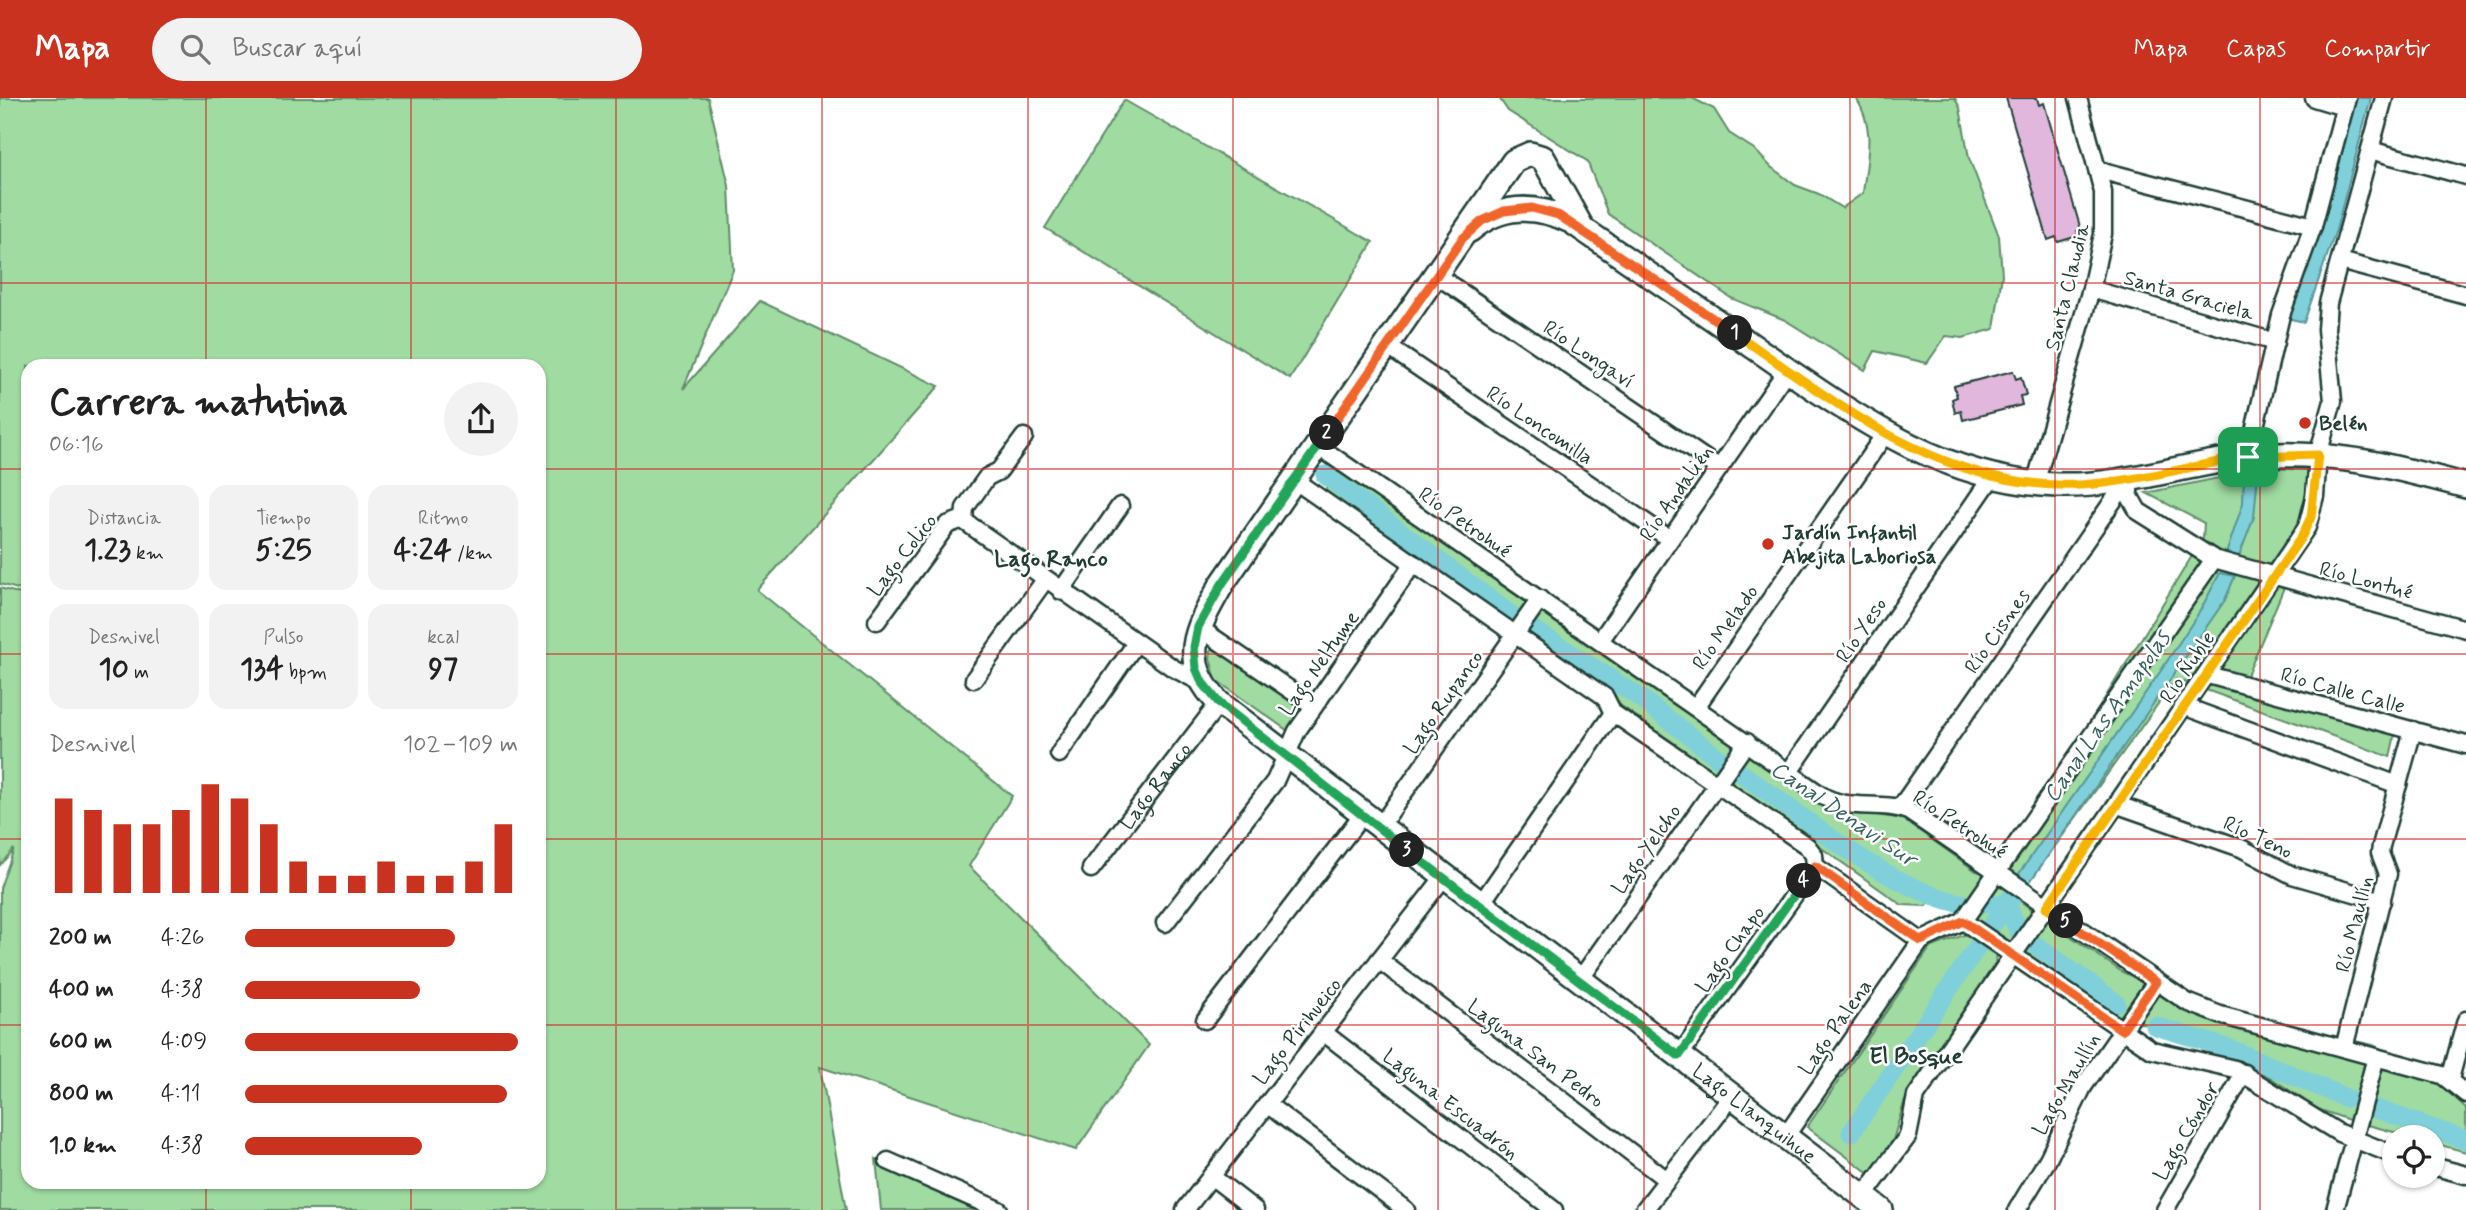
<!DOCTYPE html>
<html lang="es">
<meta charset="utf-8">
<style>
body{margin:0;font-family:Mynerve,sans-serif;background:#f2f2f2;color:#222;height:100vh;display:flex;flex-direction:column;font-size:26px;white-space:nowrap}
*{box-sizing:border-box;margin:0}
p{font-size:23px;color:#767676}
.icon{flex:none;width:38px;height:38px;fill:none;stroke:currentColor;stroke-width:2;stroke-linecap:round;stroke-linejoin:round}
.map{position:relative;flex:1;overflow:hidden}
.details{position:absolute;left:21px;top:261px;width:525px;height:830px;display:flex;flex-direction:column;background:#fff;border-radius:21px;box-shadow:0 2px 5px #0004}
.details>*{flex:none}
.buttons{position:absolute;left:2382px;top:1027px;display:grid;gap:14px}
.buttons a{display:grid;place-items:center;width:63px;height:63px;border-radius:50%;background:#fff;box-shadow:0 2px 5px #0004;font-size:35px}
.pin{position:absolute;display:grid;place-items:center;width:60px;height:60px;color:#fff;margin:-30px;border-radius:14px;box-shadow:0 4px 10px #0006}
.km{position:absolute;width:35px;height:35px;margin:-18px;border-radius:50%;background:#222;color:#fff;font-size:19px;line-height:35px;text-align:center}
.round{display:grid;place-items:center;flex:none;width:74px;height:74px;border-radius:37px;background:#f2f2f2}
.head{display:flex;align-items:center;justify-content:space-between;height:119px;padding:0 28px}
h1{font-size:38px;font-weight:700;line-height:52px}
.figures{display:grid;grid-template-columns:repeat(3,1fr);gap:10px;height:119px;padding:7px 28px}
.figures div{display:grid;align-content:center;border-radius:18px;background:#f2f2f2;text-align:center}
.figures b{font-size:30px;font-weight:700}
.figures small{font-size:19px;font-weight:400}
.figures p{font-size:19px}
.chart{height:196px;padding:14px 28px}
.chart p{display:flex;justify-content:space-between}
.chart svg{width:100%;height:126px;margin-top:7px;stroke:#c8321e;stroke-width:6}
ul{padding:0 28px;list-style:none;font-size:23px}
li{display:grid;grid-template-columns:112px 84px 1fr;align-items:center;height:52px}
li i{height:18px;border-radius:9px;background:#c8321e}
header{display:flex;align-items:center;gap:42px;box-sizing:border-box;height:98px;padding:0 35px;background:#c8321e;color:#fff}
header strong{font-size:33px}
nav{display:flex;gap:38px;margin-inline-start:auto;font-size:24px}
.search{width:490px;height:63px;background:#f2f2f2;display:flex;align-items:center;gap:18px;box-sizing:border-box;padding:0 24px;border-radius:38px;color:#767676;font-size:26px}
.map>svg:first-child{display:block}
.green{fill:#a0dba1;stroke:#608c6a;stroke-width:2}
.water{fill:#80d0db;stroke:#599598;stroke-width:2}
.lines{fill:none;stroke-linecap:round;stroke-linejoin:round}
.canal{stroke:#80d0db;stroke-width:19}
.building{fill:#e2b7dd;stroke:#1f3d34;stroke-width:2}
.street-casing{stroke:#1f3d34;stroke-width:21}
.secondary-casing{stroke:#1f3d34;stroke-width:28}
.street{stroke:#fff;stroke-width:16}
.secondary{stroke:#fff;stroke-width:23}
.split-1-casing{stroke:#fff;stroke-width:14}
.split-2-casing{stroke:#fff;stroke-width:14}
.split-3-casing{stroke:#fff;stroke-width:14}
.split-4-casing{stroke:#fff;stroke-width:14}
.split-5-casing{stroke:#fff;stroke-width:14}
.split-6-casing{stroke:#fff;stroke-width:14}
.split-1{stroke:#f5b400;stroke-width:9}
.split-2{stroke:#f0652b;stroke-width:9}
.split-3{stroke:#22a559;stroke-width:9}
.split-4{stroke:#22a559;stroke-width:9}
.split-5{stroke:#f0652b;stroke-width:9}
.split-6{stroke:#f5b400;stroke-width:9}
.grid{fill:none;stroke:#d62828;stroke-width:2;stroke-opacity:0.55}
.poi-dot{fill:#c8321e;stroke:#fff;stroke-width:2.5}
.labels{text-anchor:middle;stroke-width:5;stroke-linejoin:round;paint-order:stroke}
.street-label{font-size:21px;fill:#1f3d34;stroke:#fff}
.poi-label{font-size:21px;font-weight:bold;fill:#1f3d34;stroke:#fff;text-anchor:start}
.neighbourhood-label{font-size:23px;font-weight:bold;fill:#1f3d34;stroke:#fff}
.water-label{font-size:23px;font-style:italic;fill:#37625e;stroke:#fff}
</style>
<header>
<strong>Mapa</strong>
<div class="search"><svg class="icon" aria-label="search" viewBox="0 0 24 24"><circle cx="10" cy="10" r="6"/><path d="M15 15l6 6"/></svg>Buscar aquí</div>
<nav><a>Mapa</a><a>Capas</a><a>Compartir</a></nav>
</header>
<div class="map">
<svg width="2466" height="1112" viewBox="0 0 2466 1112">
<rect width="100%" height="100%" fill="#fff"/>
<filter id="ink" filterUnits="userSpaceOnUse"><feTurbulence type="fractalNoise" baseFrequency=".0143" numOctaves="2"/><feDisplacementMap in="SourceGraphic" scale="14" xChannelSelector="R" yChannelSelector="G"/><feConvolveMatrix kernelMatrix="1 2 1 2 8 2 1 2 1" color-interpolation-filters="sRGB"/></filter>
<g filter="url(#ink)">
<!-- green -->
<g class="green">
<polygon points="0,0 708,0 729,88 733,172 683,291 760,203 939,288 757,492 1012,698 969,768 1149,947 1076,1052 820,969 846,1112 0,1112 0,790 14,751 0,767 0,490 28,498 28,1083 539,1083 539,268 28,268 28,494 0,486"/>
<path d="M1499,0H1692L1714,11L1729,35L1754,51L1771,69L1795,87L1819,96L1842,110L1863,95C1867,60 1876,31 1856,0H1955L1960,10L1969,60L1999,138L2002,177L1994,231L1963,240L1946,238L1927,265L1875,253L1865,272L1785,222L1731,200L1608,116L1587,63L1508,13Z"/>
<polygon points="1124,2 1373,144 1290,281 1045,130"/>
<polygon points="2267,370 2311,372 2288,480 2246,580 2399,619 2390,659 2176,581 2017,801 2122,874 2197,908 2373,947 2426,973 2466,1010 2466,1054 2433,1045 2432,1040 2412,1039 2346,1021 2318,1011 2230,953 2116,917 1937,794 1926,808 1902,807 1322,396 1340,371 1832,710 1903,721 1976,773 1997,776 2203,440 2204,425 2146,395"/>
<polygon points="1212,545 1303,608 1304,614 1291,635 1216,582 1210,560"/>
<polygon points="1966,836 1996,855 1995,867 1904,1005 1891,1049 1870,1076 1807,1029 1930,850"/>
<polygon points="876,1061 983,1112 881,1112"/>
</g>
<!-- water -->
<g class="water">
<polygon points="2356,0 2371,0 2336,132 2304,224 2287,220 2321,127"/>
<polygon points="2258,375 2254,419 2238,461 2226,456 2243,405 2244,377"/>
<polygon points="2220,475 2235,478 2225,502 2027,788 2016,780 2160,574 2200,513"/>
</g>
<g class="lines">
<!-- canal -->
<g class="canal">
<polyline points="1325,377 1515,520"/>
<polyline points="1534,532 1639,599 1721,662"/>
<path d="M1738,673C1803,718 1888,792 1964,806"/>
<polyline points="1988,806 2007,806 2018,832"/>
<polyline points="1990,830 2011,800"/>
<polyline points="2037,848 2116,905"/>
<polyline points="2155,928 2228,950 2346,1000"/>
<polyline points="2373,1010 2466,1042"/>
<polyline points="1851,1035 1980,845"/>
</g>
</g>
<!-- building -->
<g class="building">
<polygon points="2006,0 2037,0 2039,7 2044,5 2081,132 2077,133 2078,138 2058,144 2056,139 2048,142"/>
<polygon points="2013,273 2016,281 2021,279 2026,297 2020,298 2022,307 1963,322 1961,313 1955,315 1952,301 1957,299 1954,288"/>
</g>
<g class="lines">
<defs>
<g id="street">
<polyline points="2314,0 2344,9"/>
<polyline points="2370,52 2466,78"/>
<polyline points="2099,72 2313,128"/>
<polyline points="2340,163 2466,197"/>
<polyline points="1436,177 1719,370"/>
<polyline points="2091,191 2275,244"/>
<polyline points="1387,248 1670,441"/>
<polyline points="1024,339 999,373 987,379 965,410 964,423 1173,570 1202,585"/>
<path d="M1318,348L1821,697C1847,714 1880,702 1908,713L2187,904L2220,917L2442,977L2466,996"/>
<polyline points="2248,359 2281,217 2313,128 2347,0"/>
<polyline points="2129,380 2129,397 2138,413 2214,461 2466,531"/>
<polyline points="1294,382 1605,599 1613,615 1807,748 1814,757 1815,768 1921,843"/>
<polyline points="2035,386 2091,191 2103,136 2103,94 2078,0"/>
<polyline points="1061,493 1120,408"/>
<polyline points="877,523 947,427 963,421"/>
<polyline points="1198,529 1314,608"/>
<polyline points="1600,543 1787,272"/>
<polyline points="2208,577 2466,647"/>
<polyline points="974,581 1045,482"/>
<polyline points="1696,609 1885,336"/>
<polyline points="2186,609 2398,687"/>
<polyline points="1059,656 1136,545"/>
<polyline points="1789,674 1992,379"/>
<polyline points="2118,707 2241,750 2292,777 2382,803"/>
<polyline points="1900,710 2129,380"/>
<polyline points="1379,730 1540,501"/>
<path id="s1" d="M1091,771L1219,605"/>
<polyline points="1480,807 1613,615"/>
<polyline points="1963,823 2152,952 2235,971 2339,1035 2394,1057"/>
<polyline points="1165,825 1275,683 1297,633 1413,466"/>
<polyline points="1379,862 1667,1082"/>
<polyline points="1579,883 1747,644"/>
<polyline points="1205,922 1362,717"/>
<polyline points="1323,934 1554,1112"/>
<polyline points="2344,950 2388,776 2380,755 2381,748 2413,632"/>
<polyline points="1679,958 1815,768"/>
<polyline points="2450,981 2466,922"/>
<polyline points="1267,1006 1406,1112"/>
<polyline points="1785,1039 1921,843 1963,823 2214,461"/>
<polyline points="888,1063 999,1112"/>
<polyline points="2432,1068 2466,1077"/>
<polyline points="1211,1078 1255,1112"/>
<polyline points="1863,1099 1908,1038 1916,998 2307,429 2315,398 2318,357 2333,303 2326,231 2328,205 2384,0"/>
<polyline points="1185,1112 1443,780"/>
<polyline points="1644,1112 1732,998"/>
<polyline points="2017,1112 2048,1061 2083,989 2156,884"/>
<polyline points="2165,1112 2244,975"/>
<polyline points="2335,1112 2376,959"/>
</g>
<g id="secondary">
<path id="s2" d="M1582,130L1543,60L1530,56L1514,63L1222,486C1197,530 1177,562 1219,605L1881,1112"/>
<path d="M1470,132C1501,106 1535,106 1571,123C1632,165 1693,207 1754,249C1848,313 1940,384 2058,387C2122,389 2184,366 2247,359C2323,350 2393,368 2466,388"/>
</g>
</defs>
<!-- street casing -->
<use href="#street" class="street-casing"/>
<!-- secondary casing -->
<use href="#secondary" class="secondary-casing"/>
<!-- street -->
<use href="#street" class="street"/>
<!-- secondary -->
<use href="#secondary" class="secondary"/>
</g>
</g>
<g class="lines" filter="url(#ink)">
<defs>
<path id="split-1" d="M1735,235C1840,308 1945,393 2080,387C2136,384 2192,367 2248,359"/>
<polyline id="split-2" points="1327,335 1462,141 1482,123 1504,113 1532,110 1558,117 1735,235"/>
<polyline id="split-3" points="1327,335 1222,486 1198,529 1194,549 1196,570 1202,584 1219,605 1407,752"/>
<polyline id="split-4" points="1407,752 1679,958 1804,783"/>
<polyline id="split-5" points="1804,783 1815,768 1921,843 1963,823 2122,932 2156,884 2066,823"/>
<polyline id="split-6" points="2066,823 2046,810 2302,438 2311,419 2318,357 2248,359"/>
</defs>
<!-- split-1 casing -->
<use href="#split-1" class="split-1-casing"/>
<!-- split-2 casing -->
<use href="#split-2" class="split-2-casing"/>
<!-- split-3 casing -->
<use href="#split-3" class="split-3-casing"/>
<!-- split-4 casing -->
<use href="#split-4" class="split-4-casing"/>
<!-- split-5 casing -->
<use href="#split-5" class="split-5-casing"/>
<!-- split-6 casing -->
<use href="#split-6" class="split-6-casing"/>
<!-- split-1 -->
<use href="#split-1" class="split-1"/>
<!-- split-2 -->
<use href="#split-2" class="split-2"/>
<!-- split-3 -->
<use href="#split-3" class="split-3"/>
<!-- split-4 -->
<use href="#split-4" class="split-4"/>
<!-- split-5 -->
<use href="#split-5" class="split-5"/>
<!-- split-6 -->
<use href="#split-6" class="split-6"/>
</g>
<!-- grid -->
<path class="grid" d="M206,0V268M411,0V268M616,0V1112M822,0V1112M1028,0V1112M1233,0V1112M1438,0V1112M1644,0V1112M1850,0V1112M2055,0V1112M2260,0V1112M0,185H2466M0,371H28M539,371H2466M0,556H28M539,556H2466M0,741H28M539,741H2466M0,927H28M539,927H2466M206,1083V1112M411,1083V1112"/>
<!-- markers -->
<g class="poi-dot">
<circle cx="2305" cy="325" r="7"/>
<circle cx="1768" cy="446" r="7"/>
</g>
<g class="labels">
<!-- street labels -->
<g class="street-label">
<text transform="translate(2067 189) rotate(-76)" y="7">Santa Claudia</text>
<text transform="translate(2189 197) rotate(16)" y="7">Santa Graciela</text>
<text transform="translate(1589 256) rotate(34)" y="7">Río Longaví</text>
<text transform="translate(1540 327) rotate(34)" y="7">Río Loncomilla</text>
<text transform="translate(1676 395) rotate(-55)" y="7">Río Andalién</text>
<text transform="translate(1465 424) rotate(35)" y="7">Río Petrohué</text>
<text transform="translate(902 457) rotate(-52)" y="7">Lago Colico</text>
<text transform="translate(2366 482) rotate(15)" y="7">Río Lontué</text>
<text transform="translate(1725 529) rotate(-55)" y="7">Río Melado</text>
<text transform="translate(1861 532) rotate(-56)" y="7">Río Yeso</text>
<text transform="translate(1997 533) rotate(-55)" y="7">Río Cisnes</text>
<text transform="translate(1319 565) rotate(-55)" y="7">Lago Neltume</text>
<text transform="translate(2187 569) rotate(-56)" y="7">Río Ñuble</text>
<text transform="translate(2343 592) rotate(15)" y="7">Río Calle Calle</text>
<text transform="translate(1443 604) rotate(-55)" y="7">Lago Rupanco</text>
<text dy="7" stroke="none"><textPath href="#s1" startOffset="105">Lago Ranco</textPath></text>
<text transform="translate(1960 726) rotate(33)" y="7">Río Petrohué</text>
<text transform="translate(2258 739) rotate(25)" y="7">Río Teno</text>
<text transform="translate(1646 751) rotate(-55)" y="7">Lago Yelcho</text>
<text transform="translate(2354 826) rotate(-76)" y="7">Río Maullín</text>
<text transform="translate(1730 851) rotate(-54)" y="7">Lago Chapo</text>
<text transform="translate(1835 929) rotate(-55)" y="7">Lago Palena</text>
<text transform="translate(1297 933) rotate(-52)" y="7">Lago Pirihueico</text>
<text transform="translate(1536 955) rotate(37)" y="7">Laguna San Pedro</text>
<text transform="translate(2066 986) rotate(-60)" y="7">Lago Maullín</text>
<text transform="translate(1451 1006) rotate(38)" y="7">Laguna Escuadrón</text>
<text dy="7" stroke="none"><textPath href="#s2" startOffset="1432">Lago Llanquihue</textPath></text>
<text transform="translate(2186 1033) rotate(-60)" y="7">Lago Cóndor</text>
</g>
<!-- poi labels -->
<g class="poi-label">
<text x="2319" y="332">Belén</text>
<text x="1782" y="441">Jardín Infantil<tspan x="1782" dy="24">Abejita Laboriosa</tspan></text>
</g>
<!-- neighbourhood labels -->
<g class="neighbourhood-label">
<text x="1051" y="468">Lago Ranco</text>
<text x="1916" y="965">El Bosque</text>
</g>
<!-- water labels -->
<g class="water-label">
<text transform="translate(2106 618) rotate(-55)" y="8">Canal Las Amapolas</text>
<text transform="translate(1844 715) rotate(34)" y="8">Canal Denavi Sur</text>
</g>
</g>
</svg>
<div class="buttons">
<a><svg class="icon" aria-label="locate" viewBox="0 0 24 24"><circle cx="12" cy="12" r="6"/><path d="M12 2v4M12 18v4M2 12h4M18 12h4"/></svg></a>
</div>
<div class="pin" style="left:2248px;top:359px;background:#1e9e55"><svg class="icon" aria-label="arrive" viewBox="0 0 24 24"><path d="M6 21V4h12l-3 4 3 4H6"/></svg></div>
<b class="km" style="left:1735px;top:235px">1</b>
<b class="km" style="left:1327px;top:335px">2</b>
<b class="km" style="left:1407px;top:752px">3</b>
<b class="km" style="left:1804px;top:783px">4</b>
<b class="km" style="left:2066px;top:823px">5</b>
<section class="details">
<div class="head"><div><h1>Carrera matutina</h1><p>06:16</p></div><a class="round"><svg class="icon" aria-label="share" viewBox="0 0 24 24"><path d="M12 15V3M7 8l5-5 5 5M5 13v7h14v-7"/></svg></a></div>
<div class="figures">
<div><p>Distancia</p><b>1.23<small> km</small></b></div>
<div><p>Tiempo</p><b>5:25</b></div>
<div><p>Ritmo</p><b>4:24<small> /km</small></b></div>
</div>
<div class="figures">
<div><p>Desnivel</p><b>10<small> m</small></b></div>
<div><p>Pulso</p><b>134<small> bpm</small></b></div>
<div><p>kcal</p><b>97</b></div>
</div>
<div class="chart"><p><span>Desnivel</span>102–109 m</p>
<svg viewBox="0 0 160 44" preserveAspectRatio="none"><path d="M5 44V11M15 44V15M25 44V20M35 44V20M45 44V15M55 44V6M65 44V11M75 44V20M85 44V33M95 44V38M105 44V38M115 44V33M125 44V38M135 44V38M145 44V33M155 44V20"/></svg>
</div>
<ul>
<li><b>200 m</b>4:26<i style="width:77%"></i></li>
<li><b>400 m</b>4:38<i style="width:64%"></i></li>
<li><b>600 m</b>4:09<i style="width:100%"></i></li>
<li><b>800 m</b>4:11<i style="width:96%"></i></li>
<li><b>1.0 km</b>4:38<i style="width:65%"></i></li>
</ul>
</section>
</div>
